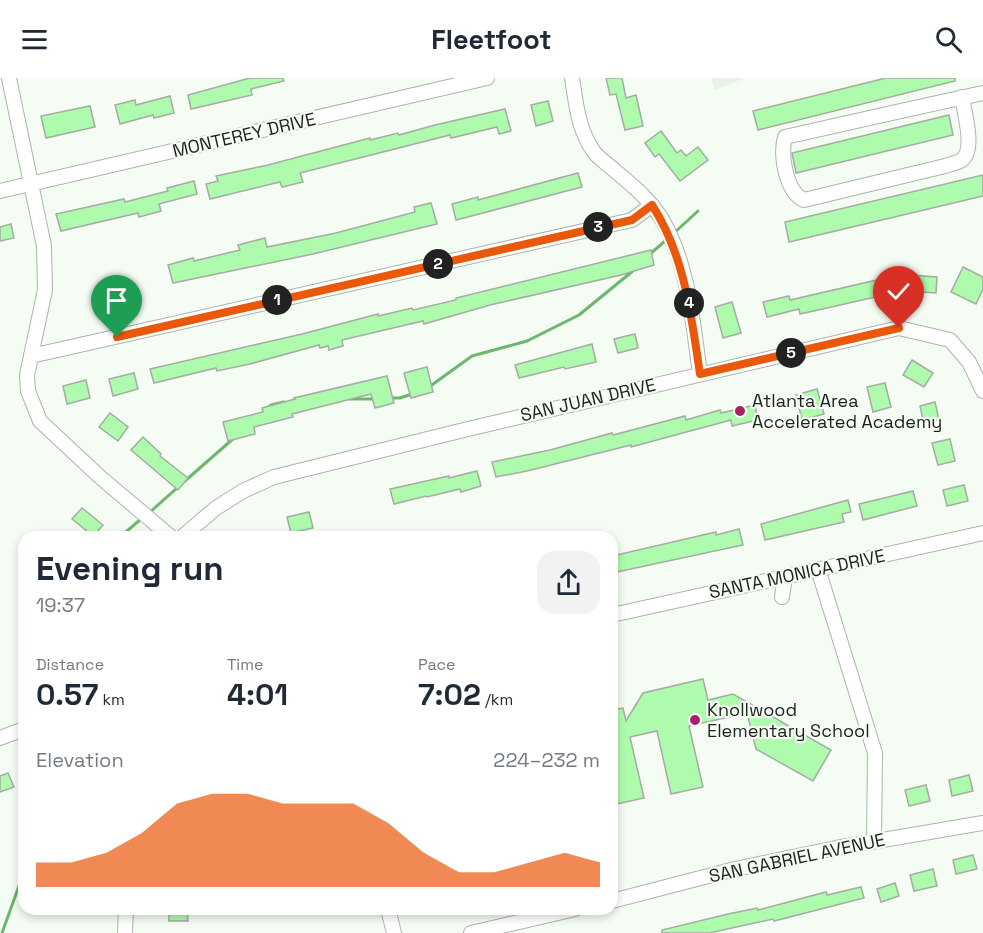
<!DOCTYPE html>
<meta charset="utf-8">
<style>
body{margin:0;font-family:"Space Grotesk",sans-serif;background:#f2f2f3;color:#1f2937;height:100vh;display:flex;flex-direction:column;font-size:22px;white-space:nowrap}
*{box-sizing:border-box;margin:0}
p{font-size:20px;color:#747a83}
.icon{flex:none;width:33px;height:33px;fill:none;stroke:currentColor;stroke-width:2;stroke-linecap:round;stroke-linejoin:round}
.map{position:relative;flex:1;overflow:hidden}
.drawer{position:absolute;left:18px;top:453px;width:600px;height:384px;display:flex;flex-direction:column;background:#fff;border-radius:18px;box-shadow:0 3px 9px #0003}
.drawer>*{flex:none}
.pin{position:absolute;display:grid;place-items:center;width:51px;height:51px;color:#fff;margin:-62px -26px;border-radius:50% 50% 50% 0;rotate:-45deg;box-shadow:0 0 6px #0007}
.pin .icon{rotate:45deg}
.km{position:absolute;width:30px;height:30px;margin:-15px;border-radius:50%;background:#222;color:#fff;font-size:16px;line-height:30px;text-align:center}
.round{display:grid;place-items:center;flex:none;width:63px;height:63px;border-radius:18px;background:#f2f2f3}
.head{display:flex;align-items:center;justify-content:space-between;height:102px;padding:0 18px}
h1{font-size:33px;font-weight:700;line-height:45px}
.figures{display:grid;grid-template-columns:repeat(3,1fr);gap:9px;height:102px;padding:6px 18px}
.figures div{display:grid;align-content:center}
.figures b{font-size:30px;font-weight:700}
.figures small{font-size:16px;font-weight:400}
.figures p{font-size:16px}
.chart{height:168px;padding:12px 18px}
.chart p{display:flex;justify-content:space-between}
.chart svg{width:100%;height:108px;margin-top:6px;fill:#ea580c;opacity:.7}
header{display:flex;justify-content:space-between;align-items:center;height:78px;padding:0 18px;background:#fff;font-size:27px;font-weight:700}
.map>svg:first-child{display:block}
.built{fill:#e5f4e5}
.lines{fill:none;stroke-linecap:round;stroke-linejoin:round}
.stream{stroke:#6cb76d;stroke-width:3}
.building{fill:#aefbad;stroke:#a4aca4;stroke-width:1.5}
.minor-casing{stroke:#acb4ac;stroke-width:16}
.minor{stroke:#fff;stroke-width:14}
.route-casing{stroke:#fff;stroke-width:12}
.route{stroke:#ea580c;stroke-width:8}
.poi-dot{fill:#a72069;stroke:#f4fcf3;stroke-width:2}
.labels{text-anchor:middle;stroke-width:4.5;stroke-linejoin:round;paint-order:stroke}
.street-label{font-size:18px;fill:#1e211d;stroke:#f4fcf3}
.poi-label{font-size:18px;fill:#1e211d;stroke:#f4fcf3;text-anchor:start}
</style>
<header><svg class="icon" aria-label="menu" viewBox="0 0 24 24"><path d="M4 6h16M4 12h16M4 18h16"/></svg>Fleetfoot<svg class="icon" aria-label="search" viewBox="0 0 24 24"><circle cx="10" cy="10" r="6"/><path d="M15 15l6 6"/></svg></header>
<div class="map">
<svg width="983" height="855" viewBox="0 0 983 855">
<rect width="100%" height="100%" fill="#f4fcf3"/>
<!-- built -->
<polygon class="built" points="711,0 745,0 715,12"/>
<g class="lines">
<!-- stream -->
<g class="stream">
<polyline points="674,155 698,133"/>
<polyline points="649,177 665,163"/>
<polyline points="429,309 472,278 527,263 579,237 634,192"/>
<polyline points="389,320 400,320 412,316"/>
<polyline points="350,321 376,321"/>
<polyline points="268,330 271,327 284,324"/>
<polyline points="185,403 234,360"/>
<polyline points="149,435 177,410"/>
<polyline points="120,459 141,441"/>
<polyline points="2,855 24,794"/>
</g>
</g>
<!-- building -->
<g class="building">
<polygon points="250,0 283,0 284,3 251,11 252,17 191,31 188,17"/>
<polygon points="606,0 622,0 626,20 636,17 643,48 625,52 616,16 610,17"/>
<polygon points="886,0 955,0 955,3 758,52 753,33"/>
<polygon points="170,18 174,35 154,40 153,37 120,46 115,27 135,22 136,27"/>
<polygon points="548,23 553,43 536,48 531,27"/>
<polygon points="90,28 95,49 46,60 41,38"/>
<polygon points="505,31 511,53 499,56 497,49 451,60 450,57 300,95 303,104 282,109 280,104 210,121 206,106 218,103 216,98 268,87 370,60 370,62 398,55 399,57 435,47"/>
<polygon points="949,37 953,57 796,95 792,75"/>
<polygon points="661,53 677,75 681,72 686,78 698,69 708,82 680,103 659,76 655,79 645,65"/>
<polygon points="578,95 582,109 456,142 452,126 478,119 478,122"/>
<polygon points="983,97 983,118 789,164 785,144"/>
<polygon points="194,103 197,116 159,126 161,133 139,139 138,135 61,153 56,136 124,121 125,124 168,113 167,110"/>
<polygon points="431,125 437,146 313,176 173,205 168,187 193,180 194,183 240,172 238,167 265,160 267,169 336,155 415,134 414,129"/>
<polygon points="11,146 14,160 0,163 0,149"/>
<polygon points="651,172 654,187 621,197 490,227 424,246 423,243 342,262 343,268 329,272 328,268 320,270 319,267 250,286 217,293 216,290 154,305 150,291 302,256 378,236 378,238 412,230 413,232 456,222 456,220"/>
<polygon points="963,189 983,199 983,211 976,226 951,214"/>
<polygon points="909,197 937,199 936,215 908,213"/>
<polygon points="894,198 898,214 800,236 799,231 767,239 763,224 789,218 790,222"/>
<polygon points="732,224 741,255 723,260 715,229"/>
<polygon points="635,256 638,270 618,275 614,261"/>
<polygon points="592,266 596,284 565,291 564,289 519,300 515,287"/>
<polygon points="912,282 933,295 924,309 903,297"/>
<polygon points="427,289 433,314 411,320 404,295"/>
<polygon points="134,295 138,311 113,318 109,301"/>
<polygon points="387,298 394,325 375,330 371,316 292,336 293,339 254,349 255,356 228,363 223,344 263,334 262,330 295,321 294,320"/>
<polygon points="86,302 90,320 67,326 63,308"/>
<polygon points="885,305 891,329 873,334 867,309"/>
<polygon points="817,311 824,336 802,342 796,317"/>
<polygon points="935,324 939,342 924,346 920,328"/>
<polygon points="755,327 758,342 732,348 731,342 631,369 631,367 527,393 496,399 492,384 550,372 612,355 613,357 685,338 686,342 720,332 721,335"/>
<polygon points="110,335 128,349 118,363 99,349"/>
<polygon points="143,359 161,376 160,378 188,400 178,412 131,372"/>
<polygon points="950,361 955,383 938,387 932,365"/>
<polygon points="477,393 481,408 461,414 460,411 427,419 426,418 394,426 390,411 449,398 449,400"/>
<polygon points="964,407 968,423 947,428 943,412"/>
<polygon points="913,413 917,428 863,442 859,426"/>
<polygon points="848,422 851,434 842,436 844,444 765,462 761,446"/>
<polygon points="82,430 103,447 93,458 72,441"/>
<polygon points="309,434 313,450 291,455 287,439"/>
<polygon points="739,451 743,467 612,495 612,478 716,454 716,457"/>
<polygon points="703,601 708,622 733,616 831,672 813,703 756,671 747,635 689,648 703,709 671,716 657,653 630,659 644,720 612,727 612,632 623,630 626,643 643,615"/>
<polygon points="8,695 14,709 0,714 0,698"/>
<polygon points="969,697 973,713 952,718 949,702"/>
<polygon points="926,707 930,723 909,728 905,712"/>
<polygon points="973,777 977,791 956,796 953,782"/>
<polygon points="933,791 937,808 914,813 910,797"/>
<polygon points="895,805 899,818 881,824 877,811"/>
<polygon points="861,809 864,820 774,843 773,841 709,855 662,855 662,852 728,836 757,830 758,832 826,814 827,817"/>
<polygon points="169,831 187,831 188,843 169,843"/>
</g>
<g class="lines">
<defs>
<g id="minor">
<polyline points="9,0 44,168 45,212 27,297 28,313 40,343 100,399 171,459"/>
<path d="M572,0C576,25 578,52 594,74C599,81 608,86 614,92C633,108 652,123 664,145C689,190 693,246 700,296"/>
<path d="M962,19C964,34 975,69 963,81C959,85 950,86 945,88L804,122C786,114 780,77 785,59C851,44 917,29 983,15"/>
<polyline points="0,113 487,0"/>
<polyline points="31,278 632,142 652,127"/>
<polyline points="182,459 216,430 243,413 274,399 468,351 899,250 950,262 969,284 983,313"/>
<polyline points="818,491 875,675 874,763"/>
<polyline points="782,519 785,499"/>
<polyline points="612,537 983,455"/>
<polyline points="0,660 24,651"/>
<polyline points="612,823 735,791 836,770 983,745"/>
<polyline points="388,831 394,855"/>
<polyline points="125,855 126,831"/>
<polyline points="471,855 575,831"/>
</g>
</defs>
<!-- minor casing -->
<use href="#minor" class="minor-casing"/>
<!-- minor -->
<use href="#minor" class="minor"/>
</g>
<g class="lines">
<defs>
<path id="route" d="M117,259L632,142L652,127C685,178 691,237 700,296L899,250"/>
</defs>
<!-- route casing -->
<use href="#route" class="route-casing"/>
<!-- route -->
<use href="#route" class="route"/>
</g>
<!-- markers -->
<g class="poi-dot">
<circle cx="740" cy="333" r="6"/>
<circle cx="695" cy="642" r="6"/>
</g>
<g class="labels">
<!-- street labels -->
<g class="street-label">
<text transform="translate(244 57) rotate(-13)" y="6">MONTEREY DRIVE</text>
<text transform="translate(588 322) rotate(-13)" y="6">SAN JUAN DRIVE</text>
<text transform="translate(797 496) rotate(-12)" y="6">SANTA MONICA DRIVE</text>
<text transform="translate(797 780) rotate(-12)" y="6">SAN GABRIEL AVENUE</text>
</g>
<!-- poi labels -->
<g class="poi-label">
<text x="752" y="329">Atlanta Area<tspan x="752" dy="21">Accelerated Academy</tspan></text>
<text x="707" y="638">Knollwood<tspan x="707" dy="21">Elementary School</tspan></text>
</g>
</g>
</svg>
<div class="pin" style="left:117px;top:259px;background:#1e9e55"><svg class="icon" aria-label="arrive" viewBox="0 0 24 24"><path d="M6 21V4h12l-3 4 3 4H6"/></svg></div>
<div class="pin" style="left:899px;top:250px;background:#d93025"><svg class="icon" aria-label="check" viewBox="0 0 24 24"><path d="M5 12l5 5 9-10"/></svg></div>
<b class="km" style="left:277px;top:222px">1</b>
<b class="km" style="left:438px;top:186px">2</b>
<b class="km" style="left:598px;top:149px">3</b>
<b class="km" style="left:689px;top:225px">4</b>
<b class="km" style="left:791px;top:275px">5</b>
<section class="drawer">
<div class="head"><div><h1>Evening run</h1><p>19:37</p></div><a class="round"><svg class="icon" aria-label="share" viewBox="0 0 24 24"><path d="M12 15V3M7 8l5-5 5 5M5 13v7h14v-7"/></svg></a></div>
<div class="figures">
<div><p>Distance</p><b>0.57<small> km</small></b></div>
<div><p>Time</p><b>4:01</b></div>
<div><p>Pace</p><b>7:02<small> /km</small></b></div>
</div>
<div class="chart"><p><span>Elevation</span>224–232 m</p>
<svg viewBox="0 0 160 44" preserveAspectRatio="none"><path d="M0 44V34L10 34L20 30L30 22L40 10L50 6L60 6L70 10L80 10L90 10L100 18L110 30L120 38L130 38L140 34L150 30L160 34V44z"/></svg>
</div>
</section>
</div>
